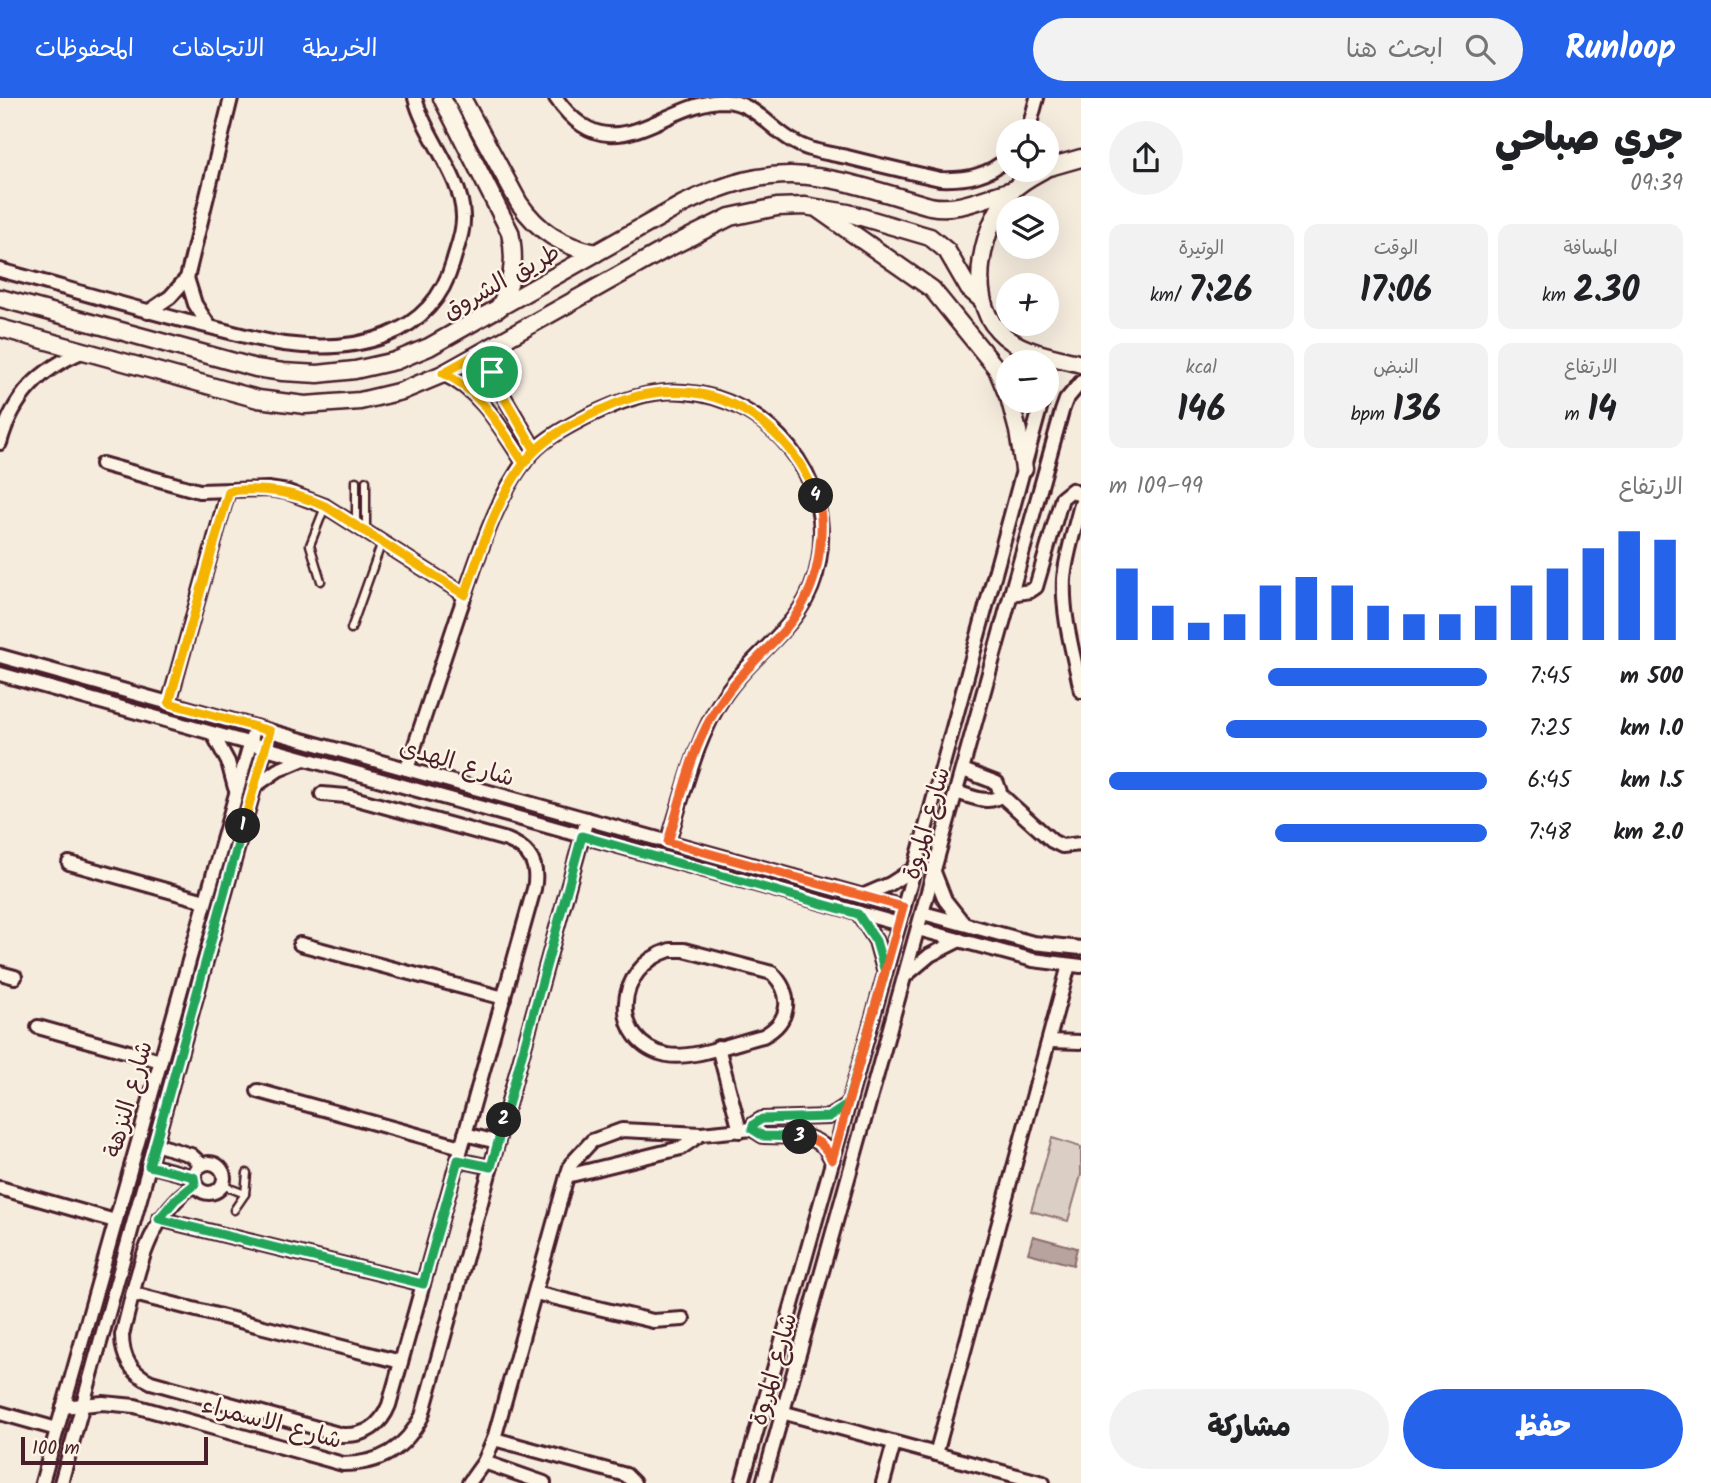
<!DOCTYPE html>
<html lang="ar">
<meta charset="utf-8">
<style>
body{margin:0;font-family:Kalam,"Playpen Sans Arabic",sans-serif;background:#f2f2f2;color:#202124;direction:rtl;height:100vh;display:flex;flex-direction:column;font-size:26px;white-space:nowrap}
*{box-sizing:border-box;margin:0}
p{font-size:23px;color:#757577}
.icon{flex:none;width:38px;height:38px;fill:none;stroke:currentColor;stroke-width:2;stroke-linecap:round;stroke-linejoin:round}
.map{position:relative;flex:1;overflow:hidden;direction:ltr}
.sheet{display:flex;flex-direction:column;background:#fff;width:630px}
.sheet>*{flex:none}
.buttons{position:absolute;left:996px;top:21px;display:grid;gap:14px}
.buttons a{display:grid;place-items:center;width:63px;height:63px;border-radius:50%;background:#fff;box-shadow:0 7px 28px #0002;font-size:35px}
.scale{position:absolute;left:21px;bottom:18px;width:187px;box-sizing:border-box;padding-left:7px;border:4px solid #4a1f2b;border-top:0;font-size:19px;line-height:24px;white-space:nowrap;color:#4a1f2b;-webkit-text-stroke:5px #fcf5e5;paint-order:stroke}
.pin{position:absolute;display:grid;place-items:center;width:60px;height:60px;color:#fff;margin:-30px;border:4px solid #fff;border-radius:50%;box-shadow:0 2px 7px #0007}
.km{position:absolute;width:35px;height:35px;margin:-18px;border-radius:50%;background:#222;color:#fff;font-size:19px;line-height:35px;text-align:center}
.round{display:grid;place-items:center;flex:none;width:74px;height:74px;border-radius:37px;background:#f2f2f2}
.summary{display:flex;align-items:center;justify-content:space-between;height:119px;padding:0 28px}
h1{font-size:38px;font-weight:800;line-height:52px}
.figures{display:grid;grid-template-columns:repeat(3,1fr);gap:10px;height:119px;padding:7px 28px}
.figures div{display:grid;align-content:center;border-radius:14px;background:#f2f2f2;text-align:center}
.figures b{font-size:35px;font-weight:800}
.figures small{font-size:19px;font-weight:400}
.figures p{font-size:19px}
.chart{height:196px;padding:14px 28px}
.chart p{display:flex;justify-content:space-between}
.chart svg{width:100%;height:126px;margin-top:7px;stroke:#2563eb;stroke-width:6}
.primary-button{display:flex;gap:14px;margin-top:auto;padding:14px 28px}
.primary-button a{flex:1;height:80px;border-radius:42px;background:#2563eb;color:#fff;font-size:28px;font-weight:800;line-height:80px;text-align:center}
.primary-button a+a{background:#f2f2f2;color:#202124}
ul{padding:0 28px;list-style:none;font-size:23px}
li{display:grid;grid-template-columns:112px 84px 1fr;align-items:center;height:52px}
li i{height:18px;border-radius:9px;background:#2563eb}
header{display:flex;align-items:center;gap:42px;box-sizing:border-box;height:98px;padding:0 35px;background:#2563eb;color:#fff}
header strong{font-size:33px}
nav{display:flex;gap:38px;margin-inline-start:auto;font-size:24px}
.search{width:490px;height:63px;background:#f2f2f2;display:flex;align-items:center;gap:18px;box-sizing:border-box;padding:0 24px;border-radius:38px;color:#757577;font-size:26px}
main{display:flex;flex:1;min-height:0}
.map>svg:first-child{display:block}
.green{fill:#dbcec4;stroke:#927678;stroke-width:2}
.water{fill:#b8a39e;stroke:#8c6e70;stroke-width:2}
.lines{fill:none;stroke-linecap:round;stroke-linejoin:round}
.lane-casing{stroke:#4a1f2b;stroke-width:11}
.street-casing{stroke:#4a1f2b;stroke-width:18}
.secondary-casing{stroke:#4a1f2b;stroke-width:21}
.lane{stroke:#fcf5e5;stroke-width:6}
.street{stroke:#fcf5e5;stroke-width:12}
.secondary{stroke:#fcf5e5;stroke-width:16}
.split-1-casing{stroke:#fff;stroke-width:14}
.split-2-casing{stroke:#fff;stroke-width:14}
.split-3-casing{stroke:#fff;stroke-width:14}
.split-4-casing{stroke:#fff;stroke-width:14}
.split-5-casing{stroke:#fff;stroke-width:14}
.split-1{stroke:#f5b400;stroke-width:9}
.split-2{stroke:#22a559;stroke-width:9}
.split-3{stroke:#22a559;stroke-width:9}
.split-4{stroke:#f0652b;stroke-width:9}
.split-5{stroke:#f5b400;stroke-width:9}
.labels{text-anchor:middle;stroke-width:5;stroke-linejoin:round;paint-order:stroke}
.street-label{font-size:24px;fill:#4a1f2b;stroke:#fcf5e5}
</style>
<header>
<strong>Runloop</strong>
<div class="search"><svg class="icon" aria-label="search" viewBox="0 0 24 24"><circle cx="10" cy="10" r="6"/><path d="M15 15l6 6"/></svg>ابحث هنا</div>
<nav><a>الخريطة</a><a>الاتجاهات</a><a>المحفوظات</a></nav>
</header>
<main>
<section class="sheet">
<div class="summary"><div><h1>جري صباحي</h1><p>09:39</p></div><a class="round"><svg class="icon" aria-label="share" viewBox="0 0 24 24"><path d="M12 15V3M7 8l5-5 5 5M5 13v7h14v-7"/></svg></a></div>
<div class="figures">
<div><p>المسافة</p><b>2.30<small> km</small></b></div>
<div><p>الوقت</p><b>17:06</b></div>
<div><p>الوتيرة</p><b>7:26<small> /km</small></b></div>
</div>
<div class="figures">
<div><p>الارتفاع</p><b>14<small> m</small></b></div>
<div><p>النبض</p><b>136<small> bpm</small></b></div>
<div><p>kcal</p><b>146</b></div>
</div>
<div class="chart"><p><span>الارتفاع</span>99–109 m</p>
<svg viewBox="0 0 160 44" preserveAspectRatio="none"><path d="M5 44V19M15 44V32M25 44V38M35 44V35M45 44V25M55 44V22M65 44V25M75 44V32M85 44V35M95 44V35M105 44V32M115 44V25M125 44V19M135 44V12M145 44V6M155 44V9"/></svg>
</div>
<ul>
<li><b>500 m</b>7:45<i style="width:58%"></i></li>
<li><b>1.0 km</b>7:25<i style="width:69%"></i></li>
<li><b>1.5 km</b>6:45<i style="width:100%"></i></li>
<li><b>2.0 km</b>7:48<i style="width:56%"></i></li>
</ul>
<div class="primary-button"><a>حفظ</a><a>مشاركة</a></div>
</section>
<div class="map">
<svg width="1081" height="1385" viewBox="0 0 1081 1385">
<rect width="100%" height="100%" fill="#f5ecde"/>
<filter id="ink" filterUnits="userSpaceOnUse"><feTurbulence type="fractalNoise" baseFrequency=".0143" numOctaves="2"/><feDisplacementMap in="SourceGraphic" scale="14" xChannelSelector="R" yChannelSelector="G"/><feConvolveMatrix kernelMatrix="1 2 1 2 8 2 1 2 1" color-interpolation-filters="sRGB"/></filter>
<g filter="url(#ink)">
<!-- green -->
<polygon class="green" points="1052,1040 1081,1049 1081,1077 1068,1123 1031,1113"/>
<!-- water -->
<polygon class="water" points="1033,1138 1077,1150 1073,1167 1028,1155"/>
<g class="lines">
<defs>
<g id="lane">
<polyline points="356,427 356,383"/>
<polyline points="366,432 366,383"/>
<polyline points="321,483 310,447 325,409"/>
<polyline points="351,531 382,444"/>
<polyline points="222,1087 245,1096"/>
<polyline points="234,1112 245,1096 247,1075"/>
</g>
<g id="street">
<path d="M556,0C611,80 664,3 724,3C753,4 768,28 791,42C807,53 828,55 847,59C878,67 909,74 940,81C966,82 988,78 1008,60"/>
<polyline points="1028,33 1037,0"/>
<path d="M0,172C62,189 123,207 185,223C218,230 250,241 284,246C354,255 431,241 453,164C457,149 464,134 463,118C462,78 425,39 415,0"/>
<polyline points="187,180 195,206 209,228"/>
<polyline points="148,214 170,199 187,180 231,0"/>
<polyline points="490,249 496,285 535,352"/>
<path d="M443,276C482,293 501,331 524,365"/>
<path d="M0,345C13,298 40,271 84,253"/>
<polyline points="102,366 199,393 268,391 288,394 325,408 465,497"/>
<path d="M1081,406C1075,431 1066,456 1064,481C1062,519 1074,557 1081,593"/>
<polyline points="1011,496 1030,493 1036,489 1062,400 1072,392 1081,398"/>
<polyline points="0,558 903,809"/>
<polyline points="0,576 899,826"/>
<polyline points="169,605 228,393"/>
<polyline points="213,636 228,664 235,690"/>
<path d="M407,671C424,620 441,568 458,517C475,469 497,392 532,355C547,339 567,329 586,319C618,304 649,291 684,294C769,300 834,379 819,463C808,528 757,548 724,598C695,642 684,695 668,744"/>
<polyline points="963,672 997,685 1001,697 1052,743 1062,748 1081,746"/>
<polyline points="255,688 278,672 304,661"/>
<path d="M956,694C970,698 990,708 1001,697"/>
<polyline points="69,765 205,803"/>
<polyline points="934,774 945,802 964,826"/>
<polyline points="862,798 890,786 915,770"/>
<polyline points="858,815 876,843 884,872"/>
<polyline points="923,815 1033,845 1081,850"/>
<polyline points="918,831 1033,862 1081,868"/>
<polyline points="300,846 504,900"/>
<path d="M670,852H684L772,875C794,897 790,924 763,938C737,944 692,962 667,957C610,945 613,870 670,852Z"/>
<polyline points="0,875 15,879"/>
<polyline points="905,878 930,857 960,842"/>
<polyline points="38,929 161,963"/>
<polyline points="1049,943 1081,944"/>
<polyline points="718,949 740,1033"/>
<polyline points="258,993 461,1049"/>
<polyline points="752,1031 754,1026 762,1021 829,1019 847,1007"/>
<polyline points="465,1036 497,1044"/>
<polyline points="155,1046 191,1057 202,1067"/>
<polyline points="458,1062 491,1069"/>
<circle cx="209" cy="1080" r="15"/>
<polyline points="149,1067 194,1079"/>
<polyline points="567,1078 681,1050 701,1036"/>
<path d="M195,1086C143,1123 138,1179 122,1237C122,1260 131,1275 151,1284L342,1337C365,1338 380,1329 389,1307L534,791C539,767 530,751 507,742L346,698L322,696"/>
<polyline points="0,1090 115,1123"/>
<polyline points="159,1121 423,1186"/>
<polyline points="535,1195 653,1223 683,1221"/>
<polyline points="134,1196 401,1264"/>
<path d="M63,1309L103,1305L135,1308L343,1366C380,1366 405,1351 422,1318L587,721"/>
<polyline points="763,1309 1043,1385"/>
<polyline points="0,1315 57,1331"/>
<polyline points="494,1341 626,1377 634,1385"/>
<polyline points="936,1356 1069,867"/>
<polyline points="484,1364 544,1385"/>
<polyline points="42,1385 252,639"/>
<polyline points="61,1385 267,644"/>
<polyline points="469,1385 484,1364 494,1341 567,1078 571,1066 592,1043 622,1032 701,1036 752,1031 763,1038 807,1039 816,1043 824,1048 832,1062"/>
<polyline points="742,1385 915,769 1042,303"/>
<polyline points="763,1385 1062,313 1066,302 1081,284"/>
<polyline points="883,1385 894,1345"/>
</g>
<g id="secondary">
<path d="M442,0L510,134C516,163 513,185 498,211"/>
<path d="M462,0L519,105C539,134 562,148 596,155"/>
<polyline points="1046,70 1081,60"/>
<path d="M1043,72C1032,78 1020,84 1012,93C983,125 965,197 998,232C1019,255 1052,258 1081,266"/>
<polyline points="819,112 932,191 997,271 1008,298"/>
<path d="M0,200L256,270L283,274L318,276L355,272L395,263L429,249L683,106C784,57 828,79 930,108C959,114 985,99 1013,92"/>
<polyline points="0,230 258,301 305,307 360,303 402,293 443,276 664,152 730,119 777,109 805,108 848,115 930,139 947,153 969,191 982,202"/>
<polyline points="1010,303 1018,333 1024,371"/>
</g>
</defs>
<!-- lane casing -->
<use href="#lane" class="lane-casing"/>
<!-- street casing -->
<use href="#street" class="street-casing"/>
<!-- secondary casing -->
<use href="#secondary" class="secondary-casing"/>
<!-- lane -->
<use href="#lane" class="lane"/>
<!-- street -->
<use href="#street" class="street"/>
<!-- secondary -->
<use href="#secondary" class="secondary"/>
</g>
</g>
<g class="lines" filter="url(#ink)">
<defs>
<path id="split-1" d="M243,728L270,633L169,605L229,393C264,389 293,394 325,408L465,497C482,448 500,390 535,352L502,296L492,274"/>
<polyline id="split-2" points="243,728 149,1068 194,1079 195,1086 175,1102 159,1121 423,1186 458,1062 491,1069 504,1022"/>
<polyline id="split-3" points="504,1022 582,738 858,816 876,843 885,874 847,1007 829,1019 762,1021 754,1026 752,1031 763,1038 800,1039"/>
<path id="split-4" d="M800,1039C816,1040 825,1047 832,1062L903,809L668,744C681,702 690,656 712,618C749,550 814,534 820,446C822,431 822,412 816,398"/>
<path id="split-5" d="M492,274L490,249L443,275C481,293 501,331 524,365C541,343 564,330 588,318C609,308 630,298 654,295C728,285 790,332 816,398"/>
</defs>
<!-- split-1 casing -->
<use href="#split-1" class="split-1-casing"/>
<!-- split-2 casing -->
<use href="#split-2" class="split-2-casing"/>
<!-- split-3 casing -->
<use href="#split-3" class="split-3-casing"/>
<!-- split-4 casing -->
<use href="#split-4" class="split-4-casing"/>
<!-- split-5 casing -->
<use href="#split-5" class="split-5-casing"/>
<!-- split-1 -->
<use href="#split-1" class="split-1"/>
<!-- split-2 -->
<use href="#split-2" class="split-2"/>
<!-- split-3 -->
<use href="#split-3" class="split-3"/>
<!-- split-4 -->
<use href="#split-4" class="split-4"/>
<!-- split-5 -->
<use href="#split-5" class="split-5"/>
</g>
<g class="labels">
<!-- street labels -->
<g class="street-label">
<text transform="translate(501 183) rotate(-29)" y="8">طريق الشروق</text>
<text transform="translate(457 664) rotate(16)" y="8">شارع الهدى</text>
<text transform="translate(926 725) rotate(-74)" y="8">شارع المروة</text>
<text transform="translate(128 1001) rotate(-74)" y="8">شارع النزهة</text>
<text transform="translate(773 1271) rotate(-74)" y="8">شارع المروة</text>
<text transform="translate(272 1324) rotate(15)" y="8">شارع الاسمراء</text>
</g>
</g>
</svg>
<div class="buttons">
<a><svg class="icon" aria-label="locate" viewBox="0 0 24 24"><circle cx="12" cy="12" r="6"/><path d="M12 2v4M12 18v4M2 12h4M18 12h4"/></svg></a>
<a><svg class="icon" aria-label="layers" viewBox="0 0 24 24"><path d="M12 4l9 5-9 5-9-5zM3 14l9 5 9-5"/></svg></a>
<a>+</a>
<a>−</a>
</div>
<div class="scale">100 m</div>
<div class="pin" style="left:492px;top:274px;background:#1e9e55"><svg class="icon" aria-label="arrive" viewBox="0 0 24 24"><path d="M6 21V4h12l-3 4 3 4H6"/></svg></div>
<b class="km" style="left:243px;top:728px">1</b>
<b class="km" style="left:504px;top:1022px">2</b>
<b class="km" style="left:800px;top:1039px">3</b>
<b class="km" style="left:816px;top:398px">4</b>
</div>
</main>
